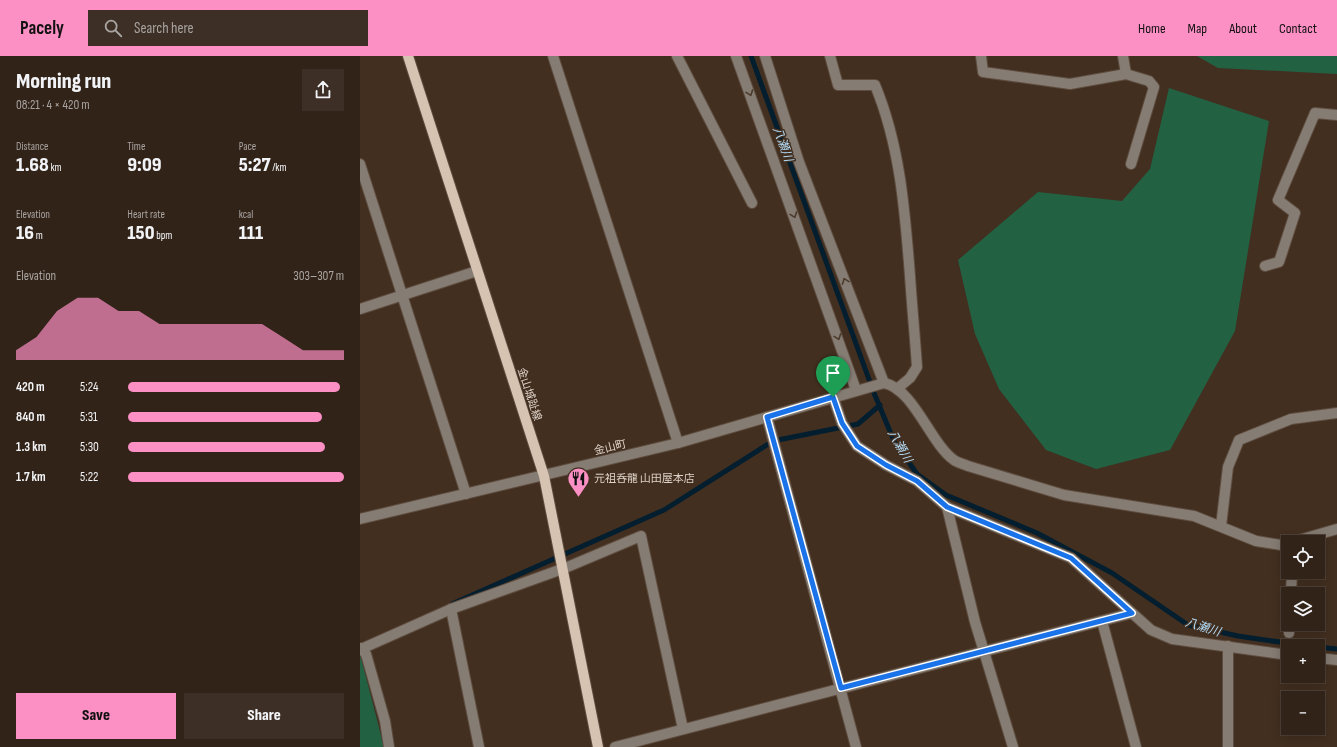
<!DOCTYPE html>
<meta charset="utf-8">
<style>
body{margin:0;font-family:"Sofia Sans Condensed","Noto Sans JP",sans-serif;background:#3d2f25;color:#f1f3f6;height:100vh;display:flex;flex-direction:column;font-size:15px;white-space:nowrap}
*{box-sizing:border-box;margin:0}
p{font-size:13px;color:#a8a4a2}
.icon{flex:none;width:22px;height:22px;fill:none;stroke:currentColor;stroke-width:2;stroke-linecap:round;stroke-linejoin:round}
.map{position:relative;flex:1;overflow:hidden}
.details{display:flex;flex-direction:column;background:#322318;width:360px}
.details>*{flex:none}
.controls{position:absolute;left:921px;top:479px;display:grid;gap:8px}
.controls a{display:grid;place-items:center;width:44px;height:44px;border-radius:0px;background:#322318;box-shadow:0 2px 10px #0003,0 0 0 1px #4d4037;font-size:20px}
.pin{position:absolute;display:grid;place-items:center;width:34px;height:34px;color:#fff;margin:-41px -17px;border-radius:50% 50% 50% 0;rotate:-45deg;box-shadow:0 0 4px #0007}
.pin .icon{rotate:45deg}
.round{display:grid;place-items:center;flex:none;width:42px;height:42px;border-radius:0px;background:#3d2f25}
.overview{display:flex;align-items:center;justify-content:space-between;height:68px;padding:0 16px}
h1{font-size:22px;font-weight:800;line-height:30px}
.stats{display:grid;grid-template-columns:repeat(3,1fr);gap:6px;height:68px;padding:4px 16px}
.stats div{display:grid;align-content:center}
.stats b{font-size:20px;font-weight:800}
.stats small{font-size:11px;font-weight:400}
.stats p{font-size:11px}
.chart{height:112px;padding:8px 16px}
.chart p{display:flex;justify-content:space-between}
.chart svg{width:100%;height:72px;margin-top:4px;fill:#fc8fc3;opacity:.7}
.cta{display:flex;gap:8px;margin-top:auto;padding:8px 16px}
.cta a{flex:1;height:46px;border-radius:0px;background:#fc8fc3;color:#111;font-size:16px;font-weight:800;line-height:46px;text-align:center}
.cta a+a{background:#3d2f25;color:#f1f3f6}
ul{padding:0 16px;list-style:none;font-size:13px}
li{display:grid;grid-template-columns:64px 48px 1fr;align-items:center;height:30px}
li i{height:10px;border-radius:5px;background:#fc8fc3}
header{display:flex;align-items:center;gap:24px;box-sizing:border-box;height:56px;padding:0 20px;background:#fc8fc3;color:#111}
header strong{font-size:19px}
nav{display:flex;gap:22px;margin-inline-start:auto;font-size:14px}
.search{width:280px;height:36px;background:#3d2f25;display:flex;align-items:center;gap:10px;box-sizing:border-box;padding:0 14px;border-radius:0px;color:#a8a4a2;font-size:15px}
main{display:flex;flex:1;min-height:0}
.map>svg:first-child{display:block}
.green{fill:#236143}
.lines{fill:none;stroke-linecap:round;stroke-linejoin:round}
.stream{stroke:#031e2e;stroke-width:5}
.minor-casing{stroke:#5e4c3e;stroke-width:12}
.major-casing{stroke:#5e4c3e;stroke-width:12}
.minor{stroke:#857c73;stroke-width:10}
.major{stroke:#d6c3b2;stroke-width:10}
.oneway{stroke:#4c3b2c}
.route-casing{stroke:#fff;stroke-width:8}
.route{stroke:#1a73e8;stroke-width:5}
.labels{text-anchor:middle;stroke-width:3;stroke-linejoin:round;paint-order:stroke}
.street-label{font-size:11px;fill:#ded2c8;stroke:#422f20}
.poi-label{font-size:11px;fill:#ded2c8;stroke:#422f20;text-anchor:start}
.water-label{font-size:12px;font-style:italic;fill:#b4ddf9;stroke:#422f20}
</style>
<header>
<strong>Pacely</strong>
<div class="search"><svg class="icon" aria-label="search" viewBox="0 0 24 24"><circle cx="10" cy="10" r="6"/><path d="M15 15l6 6"/></svg>Search here</div>
<nav><a>Home</a><a>Map</a><a>About</a><a>Contact</a></nav>
</header>
<main>
<section class="details">
<div class="overview"><div><h1>Morning run</h1><p>08:21 · 4 × 420 m</p></div><a class="round"><svg class="icon" aria-label="share" viewBox="0 0 24 24"><path d="M12 15V3M7 8l5-5 5 5M5 13v7h14v-7"/></svg></a></div>
<div class="stats">
<div><p>Distance</p><b>1.68<small> km</small></b></div>
<div><p>Time</p><b>9:09</b></div>
<div><p>Pace</p><b>5:27<small> /km</small></b></div>
</div>
<div class="stats">
<div><p>Elevation</p><b>16<small> m</small></b></div>
<div><p>Heart rate</p><b>150<small> bpm</small></b></div>
<div><p>kcal</p><b>111</b></div>
</div>
<div class="chart"><p><span>Elevation</span>303–307 m</p>
<svg viewBox="0 0 160 44" preserveAspectRatio="none"><path d="M0 44V38L10 30L20 14L30 6L40 6L50 14L60 14L70 22L80 22L90 22L100 22L110 22L120 22L130 30L140 38L150 38L160 38V44z"/></svg>
</div>
<ul>
<li><b>420 m</b>5:24<i style="width:98%"></i></li>
<li><b>840 m</b>5:31<i style="width:90%"></i></li>
<li><b>1.3 km</b>5:30<i style="width:91%"></i></li>
<li><b>1.7 km</b>5:22<i style="width:100%"></i></li>
</ul>
<div class="cta"><a>Save</a><a>Share</a></div>
</section>
<div class="map">
<svg width="977" height="691" viewBox="0 0 977 691">
<rect width="100%" height="100%" fill="#422f20"/>
<!-- green -->
<g class="green">
<polygon points="837,0 977,0 977,18 858,12"/>
<polygon points="809,32 909,65 875,275 810,394 736,413 686,394 639,333 615,278 598,204 678,136 762,145 790,113"/>
<polygon points="0,598 24,691 0,691"/>
</g>
<g class="lines">
<!-- stream -->
<g class="stream">
<polyline points="391,0 514,337 534,385 557,418 586,439 677,477 752,517 828,569 878,580 947,590"/>
<polyline points="92,548 304,454 413,385 498,368 520,349"/>
<polyline points="958,591 977,593"/>
</g>
<defs>
<g id="minor">
<polyline points="193,0 318,387"/>
<polyline points="317,0 392,147"/>
<polyline points="376,0 496,334"/>
<polyline points="405,0 439,106 524,327"/>
<path d="M470,0L478,29H515C540,89 545,155 550,220C552,250 555,281 557,311L550,322L538,332"/>
<polyline points="621,0 623,16 710,28 766,18 789,25 794,31 771,108"/>
<polyline points="763,0 766,18"/>
<polyline points="0,108 106,438"/>
<polyline points="905,210 919,206 935,157 918,144 955,57 977,59"/>
<polyline points="0,253 117,215"/>
<polyline points="473,341 482,367 497,390 526,409 557,425 587,451 711,502 791,574 812,583 928,599"/>
<polyline points="407,361 496,691"/>
<polyline points="587,451 615,566 653,691"/>
<path d="M0,463L318,387L524,327C554,333 570,387 594,404C598,407 604,408 608,410L704,439L834,460L896,485L921,489L928,487"/>
<polyline points="861,470 868,411 879,384 931,363 977,357"/>
<polyline points="932,486 977,473"/>
<polyline points="931,538 932,516"/>
<polyline points="742,565 776,691"/>
<polyline points="929,577 929,568"/>
<polyline points="868,590 868,691"/>
<polyline points="0,592 6,598 25,665 29,691"/>
<polyline points="1,593 91,553"/>
<polyline points="958,602 977,604"/>
<polyline points="119,691 91,553 205,512 281,480 323,673"/>
<polyline points="255,691 772,557"/>
</g>
<polyline id="major" points="48,0 184,420 238,691"/>
</defs>
<!-- minor casing -->
<use href="#minor" class="minor-casing"/>
<!-- major casing -->
<use href="#major" class="major-casing"/>
<!-- minor -->
<use href="#minor" class="minor"/>
<!-- major -->
<use href="#major" class="major"/>
</g>
<!-- one-way arrows -->
<defs><path id="oneway-chevron" d="M-2-3.5L2.5 0L-2 3.5" fill="none" stroke-width="1.6" stroke-linecap="round" stroke-linejoin="round"/></defs>
<g class="oneway">
<use href="#oneway-chevron" transform="translate(390 37) rotate(70)"/>
<use href="#oneway-chevron" transform="translate(434 159) rotate(70)"/>
<use href="#oneway-chevron" transform="translate(485 225) rotate(-111)"/>
<use href="#oneway-chevron" transform="translate(478 281) rotate(70)"/>
</g>
<g class="lines">
<defs>
<polygon id="route" points="473,341 482,367 497,390 526,409 557,425 587,451 711,502 772,557 481,632 407,361"/>
</defs>
<!-- route casing -->
<use href="#route" class="route-casing"/>
<!-- route -->
<use href="#route" class="route"/>
</g>
<!-- icons -->
<defs>
<symbol id="restaurant-pin" viewBox="-11 -11 22 30"><path d="M0 17L-7.5 6A9.5 9.5 0 1 1 7.5 6Z" fill="#fc8fc3" stroke="#422f20"/><path d="M-5-6h1v4h1v-4h1v4h1v-4h1v5L-1.5 .5V6h-2V.5L-5-1ZM5-6V6H3V1.5H1.5Q1.5-4 5-6Z" fill="#111"/></symbol>
</defs>
<g fill-rule="evenodd">
<use href="#restaurant-pin" x="206" y="410" width="25" height="34"/>
</g>
<g class="labels">
<!-- street labels -->
<g class="street-label">
<text transform="translate(170 338) rotate(72)" y="4">金山城趾線</text>
<text transform="translate(250 391) rotate(-14)" y="4">金山町</text>
</g>
<!-- poi labels -->
<g class="poi-label">
<text x="234" y="426">元祖呑龍 山田屋本店</text>
</g>
<!-- water labels -->
<g class="water-label">
<text transform="translate(423 88) rotate(70)" y="4">八瀬川</text>
<text transform="translate(540 390) rotate(60)" y="4">八瀬川</text>
<text transform="translate(843 571) rotate(17)" y="4">八瀬川</text>
</g>
</g>
</svg>
<div class="controls">
<a><svg class="icon" aria-label="locate" viewBox="0 0 24 24"><circle cx="12" cy="12" r="6"/><path d="M12 2v4M12 18v4M2 12h4M18 12h4"/></svg></a>
<a><svg class="icon" aria-label="layers" viewBox="0 0 24 24"><path d="M12 4l9 5-9 5-9-5zM3 14l9 5 9-5"/></svg></a>
<a>+</a>
<a>−</a>
</div>
<div class="pin" style="left:473px;top:341px;background:#1e9e55"><svg class="icon" aria-label="arrive" viewBox="0 0 24 24"><path d="M6 21V4h12l-3 4 3 4H6"/></svg></div>
</div>
</main>
